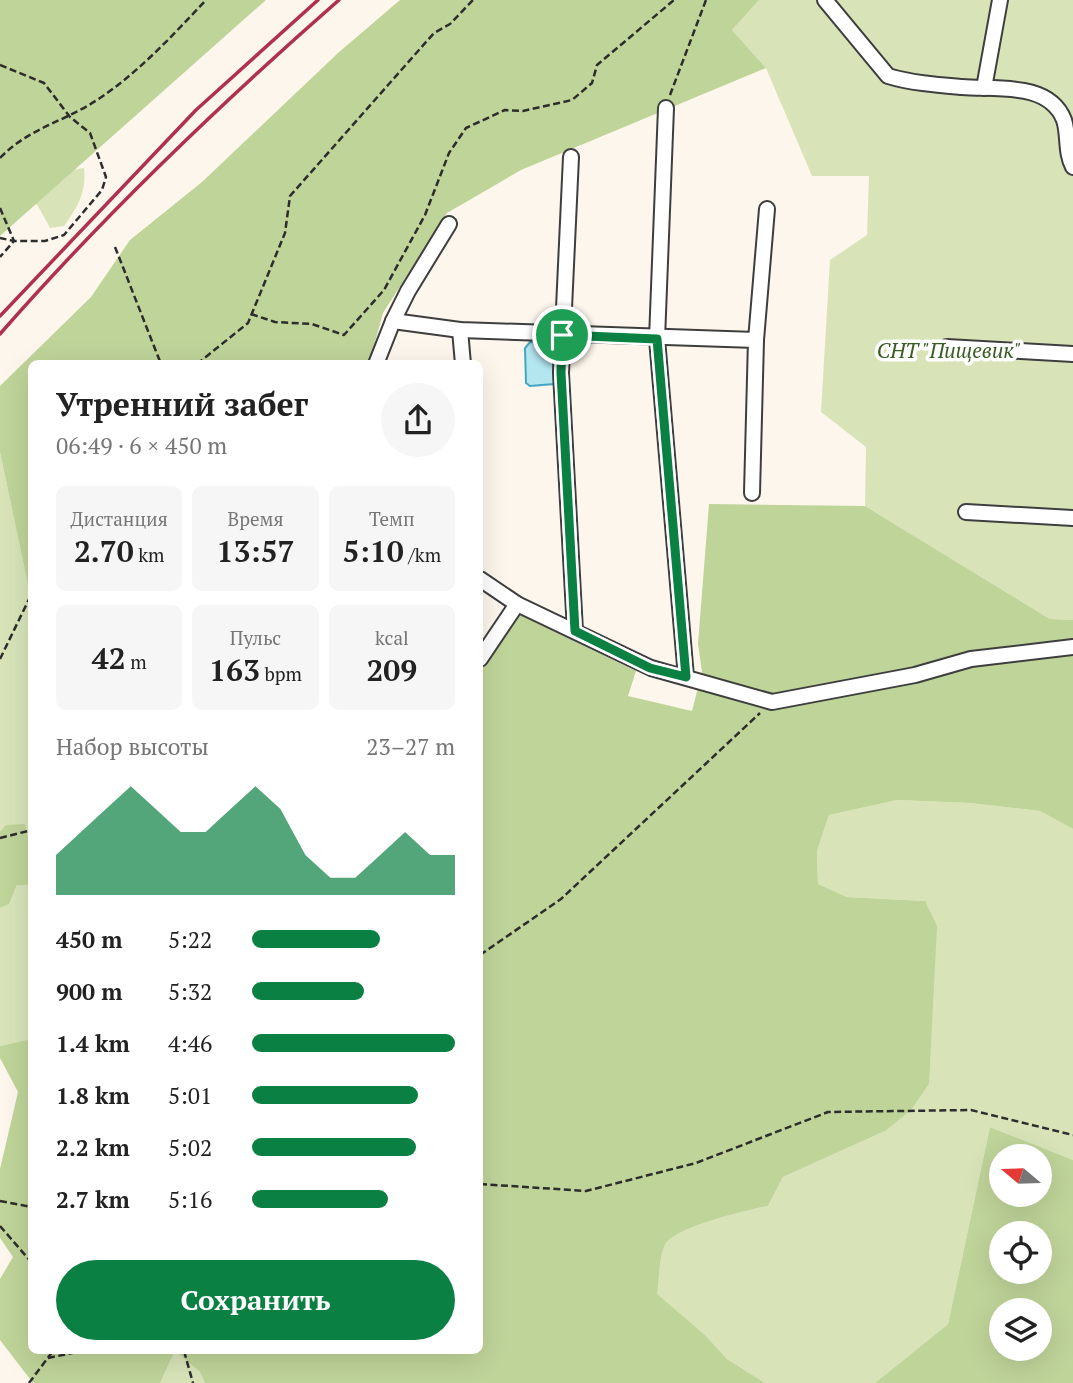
<!DOCTYPE html>
<html lang="ru">
<meta charset="utf-8">
<style>
body{margin:0;font-family:"PT Serif",serif;background:#f6f6f6;color:#222;height:100vh;display:flex;flex-direction:column;font-size:26px;white-space:nowrap}
*{box-sizing:border-box;margin:0}
p{font-size:23px;color:#767676}
.icon{flex:none;width:38px;height:38px;fill:none;stroke:currentColor;stroke-width:2;stroke-linecap:round;stroke-linejoin:round}
.map{position:relative;flex:1;overflow:hidden}
.panel{position:absolute;left:28px;top:360px;width:455px;height:994px;display:flex;flex-direction:column;background:#fff;border-radius:10px;box-shadow:0 7px 28px #0002}
.panel>*{flex:none}
.needle{width:46px;rotate:289deg}
.controls{position:absolute;left:989px;top:1144px;display:grid;gap:14px}
.controls a{display:grid;place-items:center;width:63px;height:63px;border-radius:50%;background:#fff;box-shadow:0 7px 28px #0002;font-size:35px}
.pin{position:absolute;display:grid;place-items:center;width:60px;height:60px;color:#fff;margin:-30px;border:4px solid #fff;border-radius:50%;box-shadow:0 2px 7px #0007}
.round{display:grid;place-items:center;flex:none;width:74px;height:74px;border-radius:37px;background:#f6f6f6}
.head{display:flex;align-items:center;justify-content:space-between;height:119px;padding:0 28px}
h1{font-size:32px;font-weight:600;line-height:52px}
.metrics{display:grid;grid-template-columns:repeat(3,1fr);gap:10px;height:119px;padding:7px 28px}
.metrics div{display:grid;align-content:center;border-radius:10px;background:#f6f6f6;text-align:center}
.metrics b{font-size:30px;font-weight:600}
.metrics small{font-size:19px;font-weight:400}
.metrics p{font-size:19px}
.chart{height:196px;padding:14px 28px}
.chart p{display:flex;justify-content:space-between}
.chart svg{width:100%;height:126px;margin-top:7px;fill:#0b8043;opacity:.7}
.action{display:flex;gap:14px;margin-top:auto;padding:14px 28px}
.action a{flex:1;height:80px;border-radius:42px;background:#0b8043;color:#fff;font-size:28px;font-weight:600;line-height:80px;text-align:center}
ul{padding:0 28px;list-style:none;font-size:23px}
li{display:grid;grid-template-columns:112px 84px 1fr;align-items:center;height:52px}
li i{height:18px;border-radius:9px;background:#0b8043}
.map>svg:first-child{display:block}
.green{fill:#d8e4b8}
.forest{fill:#bfd499;fill-rule:evenodd}
.water{fill:#b4e6f0;stroke:#42a7c1;stroke-width:2}
.lines{fill:none;stroke-linecap:round;stroke-linejoin:round}
.minor-casing{stroke:#3e3e3e;stroke-width:18}
.path{stroke:#2d2d2d;stroke-width:2.5;stroke-dasharray:7 3.5;stroke-linecap:butt}
.minor{stroke:#fff;stroke-width:14}
.rail{stroke:#af304f;stroke-width:3.5}
.route-casing{stroke:#fff;stroke-width:14}
.route{stroke:#0b8043;stroke-width:9}
.labels{text-anchor:middle;stroke-width:7;stroke-linejoin:round;paint-order:stroke}
.park-label{font-size:21px;font-style:italic;fill:#3a5d22;stroke:#fff}
</style>
<div class="map">
<svg width="1073" height="1383" viewBox="0 0 1073 1383">
<rect width="100%" height="100%" fill="#fdf6ec"/>
<!-- green -->
<g class="green">
<polygon points="759,0 1073,0 1073,620 1050,619 865,506 866,447 821,412 830,260 867,235 869,176 812,176 766,68 732,30"/>
<path d="M0,102L61,172L84,168C87,192 77,208 64,226L50,228L38,206L22,191Z"/>
<polygon points="0,452 31,599 31,853 6,825 0,831"/>
<path d="M896,800L970,803L1040,811L1073,829V1160L990,1127L948,1324L875,1383H765L727,1359L705,1335L656,1294C659,1280 659,1258 665,1245C674,1227 747,1210 768,1206L783,1177L885,1131L925,901L847,897L818,884L817,851L829,815Z"/>
<polygon points="17,885 31,885 31,1039 0,1046 0,908 9,904"/>
<polygon points="175,1351 200,1372 205,1383 160,1383"/>
</g>
<!-- forest -->
<g class="forest">
<polygon points="0,0 266,0 0,236"/>
<polygon points="400,0 759,0 732,30 766,68 521,170 447,213 383,313 369,364 32,364 31,599 0,452 0,386 91,297 130,240 202,182 338,53"/>
<path d="M709,504L865,506L1050,619L1073,620V829L1040,811L970,803L897,800L829,815L817,851L818,884L847,897L925,901L937,926L929,1084L911,1110L885,1131L783,1177L768,1206C748,1210 674,1227 665,1245C659,1258 659,1280 657,1294L705,1335L727,1359L765,1383H205L200,1372L175,1351L160,1383H33L0,1340V1279L13,1257L0,1238V1169L18,1092L0,1058V1046L31,1039L32,1351H480V669L518,614L636,671L628,696L692,711L702,672L698,644Z"/>
<polygon points="25,824 31,853 31,885 17,885 9,904 0,908 0,831 6,825"/>
<path d="M990,1127L1073,1160V1383H875L948,1324ZM1001,1157H1040V1195H1001ZM1001,1234H1040V1272H1001ZM1001,1311H1040V1349H1001Z"/>
</g>
<!-- water -->
<polygon class="water" points="530,342 552,344 554,384 530,386 526,383 525,348"/>
<g class="lines">
<defs>
<g id="minor">
<path d="M825,0L888,76C911,83 938,85 962,87C994,90 1049,81 1064,120C1069,135 1065,152 1073,167"/>
<polyline points="984,88 1000,0"/>
<polyline points="666,108 657,339 686,677"/>
<polyline points="571,157 561,373 575,631"/>
<polyline points="393,321 408,291 449,224"/>
<polyline points="460,330 463,364"/>
<polyline points="947,347 1073,354"/>
<polyline points="376,364 393,321 460,330 756,340"/>
<polyline points="752,493 756,340 767,209"/>
<polyline points="966,512 1073,518"/>
<polyline points="480,579 517,604 651,668 772,702 915,675 971,659 1073,647"/>
<polyline points="480,659 517,604"/>
</g>
</defs>
<!-- minor casing -->
<use href="#minor" class="minor-casing"/>
<!-- path -->
<g class="path">
<polyline points="0,65 44,83 70,117 90,133 106,177 102,190 64,235 45,241 14,241 0,238"/>
<polyline points="670,95 706,0"/>
<path d="M0,158C30,127 65,122 100,98C140,71 173,35 206,0"/>
<polyline points="0,208 14,241 0,257"/>
<polyline points="115,247 161,364"/>
<polyline points="251,314 275,322 312,324 344,335 384,290 425,215 449,153 466,128 505,110 523,111 572,100 592,83 597,65 674,0"/>
<polyline points="197,364 248,323 285,233 290,196 434,33 450,24 473,0"/>
<polyline points="0,659 32,593"/>
<polyline points="0,838 32,830"/>
<polyline points="480,955 561,899 760,713"/>
<polyline points="480,1184 586,1191 696,1163 828,1112 971,1110 1073,1135"/>
<polyline points="0,1201 32,1207"/>
<polyline points="0,1226 32,1263"/>
<polyline points="184,1351 193,1383"/>
<polyline points="48,1358 82,1351"/>
<polyline points="29,1383 53,1351"/>
</g>
<!-- minor -->
<use href="#minor" class="minor"/>
<!-- rail -->
<g class="rail">
<polyline points="0,316 196,110 318,0"/>
<path d="M0,334C105,214 219,105 339,0"/>
</g>
</g>
<g class="lines">
<defs>
<polygon id="route" points="562,335 657,339 686,677 650,668 575,631 561,373"/>
</defs>
<!-- route casing -->
<use href="#route" class="route-casing"/>
<!-- route -->
<use href="#route" class="route"/>
</g>
<g class="labels">
<!-- park labels -->
<g class="park-label">
<text x="949" y="358">СНТ "Пищевик"</text>
</g>
</g>
</svg>
<div class="controls">
<a><svg class="needle" viewBox="-14 -14 28 28"><path d="M0-13l5 13h-10z" fill="#e53935"/><path d="M0 13l5-13h-10z" fill="#767676"/></svg></a>
<a><svg class="icon" aria-label="locate" viewBox="0 0 24 24"><circle cx="12" cy="12" r="6"/><path d="M12 2v4M12 18v4M2 12h4M18 12h4"/></svg></a>
<a><svg class="icon" aria-label="layers" viewBox="0 0 24 24"><path d="M12 4l9 5-9 5-9-5zM3 14l9 5 9-5"/></svg></a>
</div>
<div class="pin" style="left:562px;top:335px;background:#1e9e55"><svg class="icon" aria-label="arrive" viewBox="0 0 24 24"><path d="M6 21V4h12l-3 4 3 4H6"/></svg></div>
<section class="panel">
<div class="head"><div><h1>Утренний забег</h1><p>06:49 · 6 × 450 m</p></div><a class="round"><svg class="icon" aria-label="share" viewBox="0 0 24 24"><path d="M12 15V3M7 8l5-5 5 5M5 13v7h14v-7"/></svg></a></div>
<div class="metrics">
<div><p>Дистанция</p><b>2.70<small> km</small></b></div>
<div><p>Время</p><b>13:57</b></div>
<div><p>Темп</p><b>5:10<small> /km</small></b></div>
</div>
<div class="metrics">
<div><b>42<small> m</small></b></div>
<div><p>Пульс</p><b>163<small> bpm</small></b></div>
<div><p>kcal</p><b>209</b></div>
</div>
<div class="chart"><p><span>Набор высоты</span>23–27 m</p>
<svg viewBox="0 0 160 44" preserveAspectRatio="none"><path d="M0 44V30L10 22L20 14L30 6L40 14L50 22L60 22L70 14L80 6L90 14L100 30L110 38L120 38L130 30L140 22L150 30L160 30V44z"/></svg>
</div>
<ul>
<li><b>450 m</b>5:22<i style="width:63%"></i></li>
<li><b>900 m</b>5:32<i style="width:55%"></i></li>
<li><b>1.4 km</b>4:46<i style="width:100%"></i></li>
<li><b>1.8 km</b>5:01<i style="width:82%"></i></li>
<li><b>2.2 km</b>5:02<i style="width:81%"></i></li>
<li><b>2.7 km</b>5:16<i style="width:67%"></i></li>
</ul>
<div class="action"><a>Сохранить</a></div>
</section>
</div>
